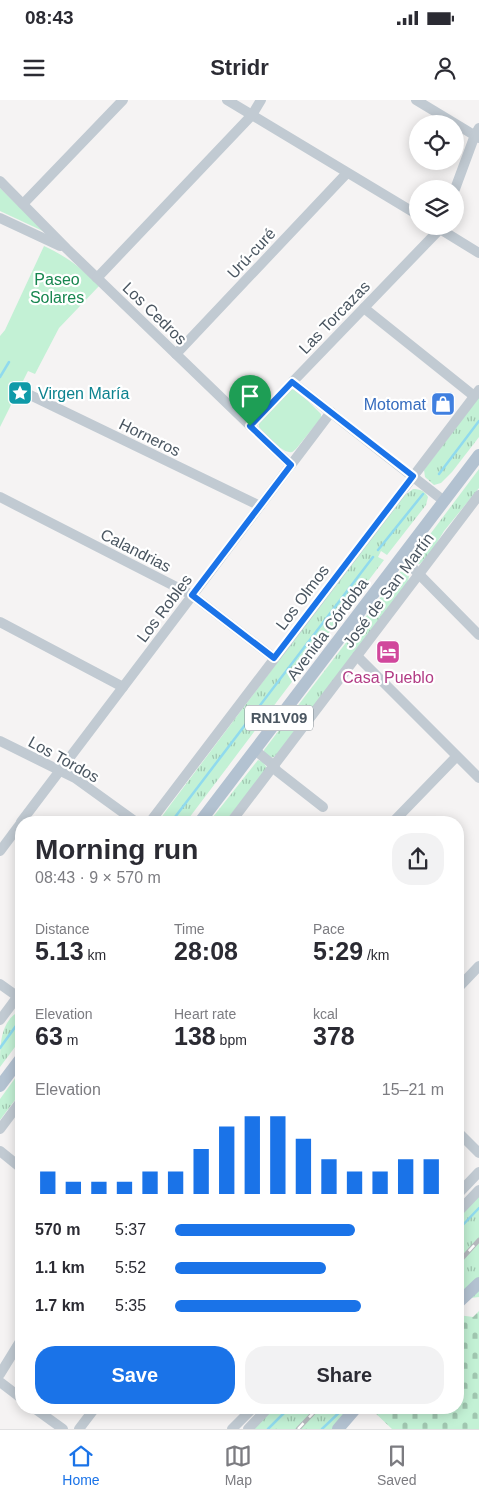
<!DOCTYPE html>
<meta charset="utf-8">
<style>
body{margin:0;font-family:Helvetica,sans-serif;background:#f2f2f3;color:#2b2b33;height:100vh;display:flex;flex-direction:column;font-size:19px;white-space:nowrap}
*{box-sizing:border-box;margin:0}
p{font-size:16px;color:#7c7c81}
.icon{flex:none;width:28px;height:28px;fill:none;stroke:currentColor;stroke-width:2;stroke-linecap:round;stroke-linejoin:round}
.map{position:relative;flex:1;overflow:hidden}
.sheet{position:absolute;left:15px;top:716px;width:449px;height:598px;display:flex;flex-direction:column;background:#fff;border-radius:20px;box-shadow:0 2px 12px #0003}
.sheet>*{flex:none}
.tools{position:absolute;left:409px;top:15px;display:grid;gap:10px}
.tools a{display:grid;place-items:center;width:55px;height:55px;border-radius:50%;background:#fff;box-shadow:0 2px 12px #0003;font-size:25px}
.pin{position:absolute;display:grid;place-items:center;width:42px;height:42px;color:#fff;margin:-51px -21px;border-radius:50% 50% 50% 0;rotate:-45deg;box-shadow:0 0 5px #0007}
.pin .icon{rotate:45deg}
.round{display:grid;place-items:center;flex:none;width:52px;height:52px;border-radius:20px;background:#f2f2f3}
.summary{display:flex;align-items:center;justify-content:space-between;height:85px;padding:0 20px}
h1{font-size:28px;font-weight:800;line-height:38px}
.stats{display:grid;grid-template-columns:repeat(3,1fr);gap:8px;height:85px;padding:5px 20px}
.stats div{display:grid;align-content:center}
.stats b{font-size:25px;font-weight:800}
.stats small{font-size:14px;font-weight:400}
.stats p{font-size:14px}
.chart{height:140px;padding:10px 20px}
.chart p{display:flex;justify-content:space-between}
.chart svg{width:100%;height:90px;margin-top:5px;stroke:#1a73e8;stroke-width:6}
.primary-button{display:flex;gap:10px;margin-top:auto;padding:10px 20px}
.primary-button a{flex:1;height:58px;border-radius:20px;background:#1a73e8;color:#fff;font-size:20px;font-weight:800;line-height:58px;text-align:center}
.primary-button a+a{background:#f2f2f3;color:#2b2b33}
ul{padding:0 20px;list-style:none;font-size:16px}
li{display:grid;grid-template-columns:80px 60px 1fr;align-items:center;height:38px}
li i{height:12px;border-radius:6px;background:#1a73e8}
.status{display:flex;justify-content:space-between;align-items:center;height:35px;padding:0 25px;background:#fff;direction:ltr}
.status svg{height:14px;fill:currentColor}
header{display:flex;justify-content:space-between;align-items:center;height:65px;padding:0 20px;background:#fff;font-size:22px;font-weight:800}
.menu{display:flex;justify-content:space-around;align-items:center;height:70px;border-top:1px solid #e1e1e2;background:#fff;font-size:14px;color:#7c7c81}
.menu a{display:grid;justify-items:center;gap:2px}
.menu .on{color:#1a73e8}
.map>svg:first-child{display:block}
.grass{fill:url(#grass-tufts)}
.cemetery{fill:url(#cemetery-stones)}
.park{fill:#c3f1d5}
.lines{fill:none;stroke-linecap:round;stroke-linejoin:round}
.stream{stroke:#90daee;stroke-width:2.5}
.minor{stroke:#c1cad2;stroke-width:10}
.major{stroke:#b3c2d1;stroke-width:12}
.rail-casing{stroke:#b5b8bd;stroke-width:4.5}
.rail{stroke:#fff;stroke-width:2.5;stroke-dasharray:8;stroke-linecap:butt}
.route-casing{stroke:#fff;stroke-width:10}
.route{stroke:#1a73e8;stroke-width:6}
.labels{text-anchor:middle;stroke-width:4.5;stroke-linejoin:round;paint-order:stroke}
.shield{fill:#fff;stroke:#808990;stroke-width:1}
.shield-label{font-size:15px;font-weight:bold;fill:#4a5661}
.street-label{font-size:16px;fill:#4a5661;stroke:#fff}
.park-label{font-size:16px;fill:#17864f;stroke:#fff}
.culture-label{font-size:16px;fill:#0d838f;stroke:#fff;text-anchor:start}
.shop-label{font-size:16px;fill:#366cbe;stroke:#fff;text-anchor:end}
.hotel-label{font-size:16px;fill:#b23c85;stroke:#fff}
</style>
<div class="status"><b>08:43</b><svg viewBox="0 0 49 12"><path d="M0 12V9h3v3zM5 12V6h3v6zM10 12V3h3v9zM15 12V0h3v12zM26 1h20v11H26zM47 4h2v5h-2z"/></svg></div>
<header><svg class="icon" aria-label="menu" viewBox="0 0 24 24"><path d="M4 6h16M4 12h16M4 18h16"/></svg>Stridr<svg class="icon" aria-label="person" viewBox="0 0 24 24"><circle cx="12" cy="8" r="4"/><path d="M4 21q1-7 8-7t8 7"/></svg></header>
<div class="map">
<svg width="479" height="1329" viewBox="0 0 479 1329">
<defs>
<pattern id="grass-tufts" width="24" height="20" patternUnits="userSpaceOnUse" patternTransform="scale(1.25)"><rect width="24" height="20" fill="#c3f1d5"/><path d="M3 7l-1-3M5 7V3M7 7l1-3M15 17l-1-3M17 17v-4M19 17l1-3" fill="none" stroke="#a0c6b0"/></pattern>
<pattern id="cemetery-stones" width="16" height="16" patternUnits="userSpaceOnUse" patternTransform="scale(1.25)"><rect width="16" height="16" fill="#c3f1d5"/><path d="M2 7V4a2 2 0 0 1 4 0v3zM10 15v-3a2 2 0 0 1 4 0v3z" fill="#a0c6b0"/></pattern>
</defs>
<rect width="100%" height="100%" fill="#f5f3f3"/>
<!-- grass -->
<g class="grass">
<polygon points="479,297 479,337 452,372 441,383 434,385 425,377 424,370"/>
<polygon points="479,369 479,388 444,431 430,454 420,464 415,463 413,459 415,453 421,444 430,447 433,443 428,439 428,437"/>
<path d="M413,389C420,389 425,391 428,397L426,405L387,455L381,451L378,457L384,460L186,722H158L171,704L349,467L404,396Z"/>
<polygon points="405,471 409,476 408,482 280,651 274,657 270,658 264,654 264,650 400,472"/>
<polygon points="258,660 263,662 267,668 225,722 209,722"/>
<path d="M21,910V939L0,967C0,944 0,921 21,910Z"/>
<polygon points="21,970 21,992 0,1020 0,999"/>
<polygon points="479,1090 479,1197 463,1199 458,1203 458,1112"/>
<polygon points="268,1308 356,1308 338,1329 248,1329"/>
</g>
<!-- cemetery -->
<polygon class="cemetery" points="479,1211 479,1329 392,1329 370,1308 458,1308 458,1215 473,1217"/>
<!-- park -->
<g class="park">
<polygon points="0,88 45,132 0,111"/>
<path d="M44,146C69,158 80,167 99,186L59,228L35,274L28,271L0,327V236L5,230Z"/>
<path d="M295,289L299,292L321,314V318L296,349C293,351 293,353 289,352C280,351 265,333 259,327V324L290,290Z"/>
</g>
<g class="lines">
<!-- stream -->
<g class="stream">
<polyline points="0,277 9,262"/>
<polyline points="439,374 479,321"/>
<polyline points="378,450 423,394"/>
<polyline points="172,721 373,457"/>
<polyline points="0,948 21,919"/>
<polyline points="458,1130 479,1108"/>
<polyline points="268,1329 289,1308"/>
<polyline points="322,1329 344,1308"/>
</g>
<!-- minor -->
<g class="minor">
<polyline points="227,0 418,115"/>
<polyline points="416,0 479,38"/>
<polyline points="0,81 67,149 291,365"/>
<polyline points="455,89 475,35 479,28"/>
<polyline points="23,104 123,0"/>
<polyline points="0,118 60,146"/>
<polyline points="435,126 479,153"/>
<polyline points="97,178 252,15 261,0"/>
<polyline points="364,208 474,296"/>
<polyline points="176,254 347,73"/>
<polyline points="292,282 444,401"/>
<polyline points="28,294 260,406"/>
<polyline points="250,326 440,129 441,126"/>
<polyline points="0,397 192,495 274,558"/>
<polyline points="402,457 479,535"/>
<polyline points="0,522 123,587"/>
<polyline points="357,556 479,678"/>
<polyline points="0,641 75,678 136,722"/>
<polyline points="255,650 272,664 277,671 323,707"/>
<polyline points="21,722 331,312"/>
<polyline points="150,722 479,290"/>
<polyline points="231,722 479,395"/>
<polyline points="393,722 456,657"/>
<polyline points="0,751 21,723"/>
<polyline points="0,884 21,899"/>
<polyline points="458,888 479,866"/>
<polyline points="0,920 21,892"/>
<polyline points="0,1029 21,1001"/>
<polyline points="458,1032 479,1053"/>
<polyline points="0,1051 21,1068"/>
<polyline points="458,1094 479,1072"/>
<polyline points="458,1112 479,1090"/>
<polyline points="0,1274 21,1240"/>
<polyline points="0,1282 21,1298"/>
<polyline points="34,1308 63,1329"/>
<polyline points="79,1329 95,1308"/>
<polyline points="232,1329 253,1308"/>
<polyline points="248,1329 268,1308"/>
</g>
<!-- major -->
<g class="major">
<polyline points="200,722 479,355"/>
<polyline points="0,986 21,958"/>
<polyline points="458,1203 479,1183"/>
<polyline points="338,1329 356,1308"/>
</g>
<defs>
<g id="rail">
<polyline points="458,1163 479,1140"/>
<polyline points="298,1329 318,1308"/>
</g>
</defs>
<!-- rail casing -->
<use href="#rail" class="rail-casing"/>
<!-- rail -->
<use href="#rail" class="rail"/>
</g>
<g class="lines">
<defs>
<polygon id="route" points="292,282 413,376 274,558 192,495 291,365 250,326"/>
</defs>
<!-- route casing -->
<use href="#route" class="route-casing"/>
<!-- route -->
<use href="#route" class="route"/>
</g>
<!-- icons -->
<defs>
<symbol id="sight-square" viewBox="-11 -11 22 22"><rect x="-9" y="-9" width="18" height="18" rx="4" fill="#0f9aa8" stroke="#fff"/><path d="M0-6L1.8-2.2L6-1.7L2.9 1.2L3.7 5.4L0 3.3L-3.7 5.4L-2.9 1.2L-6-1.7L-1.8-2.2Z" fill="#fff"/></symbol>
<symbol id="shop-square" viewBox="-11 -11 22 22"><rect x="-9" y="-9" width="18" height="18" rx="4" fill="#3f7fe0" stroke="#fff"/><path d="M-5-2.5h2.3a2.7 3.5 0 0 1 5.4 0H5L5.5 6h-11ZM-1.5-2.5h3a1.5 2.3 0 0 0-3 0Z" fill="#fff"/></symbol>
<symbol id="hotel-square" viewBox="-11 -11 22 22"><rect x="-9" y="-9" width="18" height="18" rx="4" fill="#d1479c" stroke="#fff"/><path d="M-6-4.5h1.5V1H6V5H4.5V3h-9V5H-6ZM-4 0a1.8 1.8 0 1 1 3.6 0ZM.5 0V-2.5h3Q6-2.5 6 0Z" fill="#fff"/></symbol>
</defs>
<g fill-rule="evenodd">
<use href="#sight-square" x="6" y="279" width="28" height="28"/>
<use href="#shop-square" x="429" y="290" width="28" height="28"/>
<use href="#hotel-square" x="374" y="538" width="28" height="28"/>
</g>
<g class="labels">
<!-- shield labels -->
<rect class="shield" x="245" y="605.5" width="68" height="25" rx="4"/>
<g class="shield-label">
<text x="279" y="623">RN1V09</text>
</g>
<!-- street labels -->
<g class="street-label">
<text transform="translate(251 153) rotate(-47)" y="6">Urú-curé</text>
<text transform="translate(155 213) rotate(44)" y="6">Los Cedros</text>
<text transform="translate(334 217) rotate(-46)" y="6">Las Torcazas</text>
<text transform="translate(150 337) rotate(26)" y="6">Horneros</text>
<text transform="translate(136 450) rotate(27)" y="6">Calandrias</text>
<text transform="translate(388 490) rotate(-53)" y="6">José de San Martín</text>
<text transform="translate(302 497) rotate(-53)" y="6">Los Olmos</text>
<text transform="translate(164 508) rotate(-53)" y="6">Los Robles</text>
<text transform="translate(327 529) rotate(-53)" y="6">Avenida Córdoba</text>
<text transform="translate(64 659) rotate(29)" y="6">Los Tordos</text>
</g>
<!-- park labels -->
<g class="park-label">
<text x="57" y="185">Paseo<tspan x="57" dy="18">Solares</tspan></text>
</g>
<!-- culture labels -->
<g class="culture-label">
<text x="38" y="299">Virgen María</text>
</g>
<!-- shop labels -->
<g class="shop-label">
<text x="426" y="310">Motomat</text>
</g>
<!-- hotel labels -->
<g class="hotel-label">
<text x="388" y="583">Casa Pueblo</text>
</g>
</g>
</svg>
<div class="tools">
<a><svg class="icon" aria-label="locate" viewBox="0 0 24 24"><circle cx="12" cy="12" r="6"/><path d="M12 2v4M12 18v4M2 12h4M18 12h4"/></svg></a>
<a><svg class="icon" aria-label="layers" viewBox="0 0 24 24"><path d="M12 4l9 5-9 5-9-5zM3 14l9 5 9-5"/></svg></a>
</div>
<div class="pin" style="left:250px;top:326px;background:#1e9e55"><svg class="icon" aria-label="arrive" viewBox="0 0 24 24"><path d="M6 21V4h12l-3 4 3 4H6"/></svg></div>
<section class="sheet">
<div class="summary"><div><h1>Morning run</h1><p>08:43 · 9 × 570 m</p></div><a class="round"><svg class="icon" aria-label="share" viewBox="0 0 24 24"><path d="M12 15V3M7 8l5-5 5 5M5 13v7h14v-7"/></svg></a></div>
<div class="stats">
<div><p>Distance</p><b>5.13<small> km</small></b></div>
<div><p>Time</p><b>28:08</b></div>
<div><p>Pace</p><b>5:29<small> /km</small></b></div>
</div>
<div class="stats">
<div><p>Elevation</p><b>63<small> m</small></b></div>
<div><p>Heart rate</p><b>138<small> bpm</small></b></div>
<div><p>kcal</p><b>378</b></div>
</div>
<div class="chart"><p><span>Elevation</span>15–21 m</p>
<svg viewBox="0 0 160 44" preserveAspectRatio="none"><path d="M5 44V33M15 44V38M25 44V38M35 44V38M45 44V33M55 44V33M65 44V22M75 44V11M85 44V6M95 44V6M105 44V17M115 44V27M125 44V33M135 44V33M145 44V27M155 44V27"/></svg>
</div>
<ul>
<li><b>570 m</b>5:37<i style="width:67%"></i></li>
<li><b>1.1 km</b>5:52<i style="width:56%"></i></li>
<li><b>1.7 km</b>5:35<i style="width:69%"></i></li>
</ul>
<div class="primary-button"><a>Save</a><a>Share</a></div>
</section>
</div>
<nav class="menu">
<a class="on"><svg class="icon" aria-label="home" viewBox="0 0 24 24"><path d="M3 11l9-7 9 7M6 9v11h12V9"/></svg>Home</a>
<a><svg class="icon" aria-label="map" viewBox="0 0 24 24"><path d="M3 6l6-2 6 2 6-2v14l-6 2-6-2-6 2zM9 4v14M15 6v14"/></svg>Map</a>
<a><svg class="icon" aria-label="saved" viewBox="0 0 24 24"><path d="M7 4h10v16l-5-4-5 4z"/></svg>Saved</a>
</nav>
